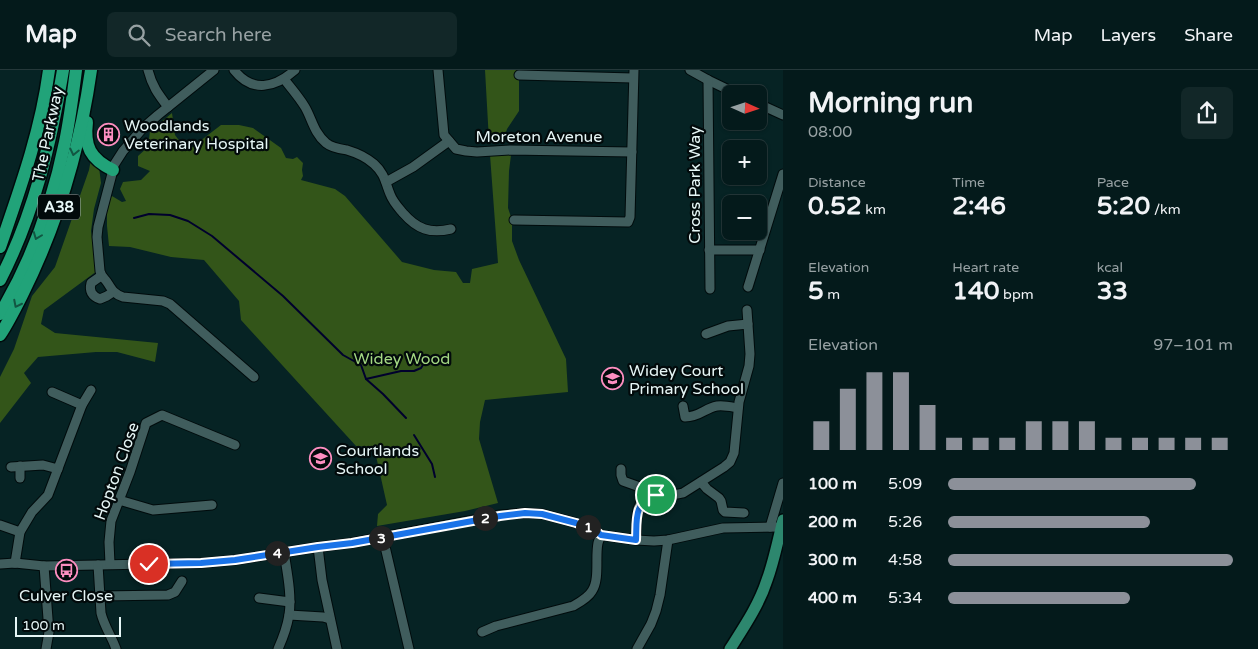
<!DOCTYPE html>
<meta charset="utf-8">
<style>
body{margin:0;font-family:"Varela Round",sans-serif;background:#122728;color:#f1f3f6;height:100vh;display:flex;flex-direction:column;font-size:19px;white-space:nowrap}
*{box-sizing:border-box;margin:0}
p{font-size:16px;color:#97a1a3}
.icon{flex:none;width:28px;height:28px;fill:none;stroke:currentColor;stroke-width:2;stroke-linecap:round;stroke-linejoin:round}
.map{position:relative;flex:1;overflow:hidden}
.panel{display:flex;flex-direction:column;background:#041a1b;width:475px}
.panel>*{flex:none}
.needle{width:32px;rotate:93deg}
.buttons{position:absolute;left:722px;top:15px;display:grid;gap:10px}
.buttons a{display:grid;place-items:center;width:45px;height:45px;border-radius:8px;background:#041a1b;box-shadow:0 1px 4px #0004,0 0 0 1px #25383a;font-size:25px}
.scale{position:absolute;left:15px;bottom:12px;width:106px;box-sizing:border-box;padding-left:5px;border:2px solid #e6f6f6;border-top:0;font-size:14px;line-height:18px;white-space:nowrap;color:#e6f6f6;-webkit-text-stroke:4px #020a0b;paint-order:stroke}
.pin{position:absolute;display:grid;place-items:center;width:42px;height:42px;color:#fff;margin:-21px;border:2px solid #fff;border-radius:50%;box-shadow:0 1px 5px #0007}
.km{position:absolute;width:25px;height:25px;margin:-12px;border-radius:50%;background:#222;color:#fff;font-size:14px;line-height:25px;text-align:center}
.round{display:grid;place-items:center;flex:none;width:52px;height:52px;border-radius:8px;background:#122728}
.headline{display:flex;align-items:center;justify-content:space-between;height:85px;padding:0 25px}
h1{font-size:28px;font-weight:700;line-height:38px}
.stats{display:grid;grid-template-columns:repeat(3,1fr);gap:8px;height:85px;padding:5px 25px}
.stats div{display:grid;align-content:center}
.stats b{font-size:25px;font-weight:700}
.stats small{font-size:14px;font-weight:400}
.stats p{font-size:14px}
.chart{height:140px;padding:10px 25px}
.chart p{display:flex;justify-content:space-between}
.chart svg{width:100%;height:90px;margin-top:5px;stroke:#8c9099;stroke-width:6}
ul{padding:0 25px;list-style:none;font-size:16px}
li{display:grid;grid-template-columns:80px 60px 1fr;align-items:center;height:38px}
li i{height:12px;border-radius:6px;background:#8c9099}
header{display:flex;align-items:center;gap:30px;box-sizing:border-box;height:70px;padding:0 25px;background:#041a1b;border-bottom:1px solid #25383a}
header strong{font-size:24px}
nav{display:flex;gap:28px;margin-inline-start:auto;font-size:18px}
.search{width:350px;height:45px;background:#122728;display:flex;align-items:center;gap:12px;box-sizing:border-box;padding:0 18px;border-radius:8px;color:#97a1a3;font-size:19px}
main{display:flex;flex:1;min-height:0}
.map>svg:first-child{display:block}
.forest{fill:#335519}
.lines{fill:none;stroke-linecap:round;stroke-linejoin:round}
.stream{stroke:#00002d;stroke-width:2}
.minor-casing{stroke:#000b0c;stroke-width:11}
.major-casing{stroke:#000b0c;stroke-width:14}
.highway-casing{stroke:#000b0c;stroke-width:15}
.minor{stroke:#405d5d;stroke-width:9}
.major{stroke:#2d876e;stroke-width:11}
.highway{stroke:#21a379;stroke-width:12}
.oneway{stroke:#125642}
.route-casing{stroke:#fff;stroke-width:10}
.route{stroke:#1a73e8;stroke-width:6}
.labels{text-anchor:middle;stroke-width:4.5;stroke-linejoin:round;paint-order:stroke}
.shield{fill:#020a0b;stroke:#a2afb0;stroke-width:1}
.shield-label{font-size:15px;font-weight:bold;fill:#e6f6f6}
.poi-label{font-size:16px;fill:#e6f6f6;stroke:#020a0b;text-anchor:start}
.street-label{font-size:16px;fill:#e6f6f6;stroke:#020a0b}
.park-label{font-size:16px;fill:#a4d883;stroke:#020a0b}
</style>
<header>
<strong>Map</strong>
<div class="search"><svg class="icon" aria-label="search" viewBox="0 0 24 24"><circle cx="10" cy="10" r="6"/><path d="M15 15l6 6"/></svg>Search here</div>
<nav><a>Map</a><a>Layers</a><a>Share</a></nav>
</header>
<main>
<div class="map">
<svg width="783" height="579" viewBox="0 0 783 579">
<rect width="100%" height="100%" fill="#062324"/>
<!-- forest -->
<g class="forest">
<polygon points="485,0 519,0 519,41 507,59 503,72 489,71"/>
<polygon points="172,43 175,65 187,81 221,55 239,55 253,58 281,78 286,88 293,89 297,87 303,93 302,100 303,106 301,110 335,119 345,126 402,192 434,200 456,202 463,213 470,213 472,199 498,193 490,85 511,85 509,101 508,138 512,150 512,171 519,190 566,289 568,322 485,330 480,352 479,369 498,433 465,441 377,456 378,444 387,435 374,377 356,376 241,250 239,231 204,190 171,187 130,177 109,176 107,156 107,133 112,126 122,132 126,131 120,119 123,112 141,110 150,101 138,96 138,86 148,77 150,61"/>
<polygon points="91,89 99,97 101,113 94,139 91,161 97,201 44,240 41,254 55,263 158,273 155,292 117,282 96,282 38,287 24,303 31,313 0,353 0,307 14,279 32,226 55,197 89,100"/>
</g>
<g class="lines">
<!-- stream -->
<g class="stream">
<polyline points="134,148 149,144 170,145 188,151 212,166 283,226 343,285 361,295 366,309 383,324 406,348"/>
<polyline points="366,309 401,301 414,301 421,298 427,289"/>
<polyline points="414,365 432,394 435,407"/>
</g>
<defs>
<g id="minor">
<path d="M148,0C152,16 158,24 168,37"/>
<path d="M214,0L158,45L143,58L123,81L114,95L113,100L98,157L97,167L100,201C101,206 104,208 107,212C112,220 114,224 123,227L163,231L170,234L254,307"/>
<path d="M234,0C252,23 275,18 295,0"/>
<polyline points="438,0 444,65 456,79 466,81 477,82 510,80 632,82"/>
<polyline points="690,0 708,10 737,24"/>
<polyline points="519,5 633,8"/>
<path d="M284,9C291,18 299,27 305,37C312,49 314,63 326,73C332,78 340,79 347,80C357,83 366,87 374,94C385,104 385,112 390,124C393,132 398,137 403,143C417,159 430,164 451,159"/>
<polyline points="708,10 710,219"/>
<polyline points="759,34 783,45"/>
<polyline points="386,112 413,97 449,71"/>
<polyline points="514,150 628,152 630,147 634,0"/>
<polyline points="709,180 760,180"/>
<path d="M101,206L91,213C89,221 92,226 100,229L107,226L113,222"/>
<polyline points="748,217 783,104"/>
<polyline points="706,264 728,256 748,254"/>
<polyline points="52,322 82,335"/>
<path d="M683,336L685,347C700,347 705,338 717,336C724,335 732,337 738,338"/>
<polyline points="11,397 43,395 58,399"/>
<polyline points="621,399 621,405 623,411 637,416 649,427"/>
<polyline points="20,408 20,396"/>
<polyline points="701,412 707,419 719,428 721,431 723,440 725,442 744,443"/>
<polyline points="119,430 153,440 212,435"/>
<polyline points="0,455 20,462"/>
<polyline points="770,457 783,413"/>
<polyline points="383,468 409,579"/>
<path d="M636,470C637,463 636,446 638,439C640,432 648,426 656,425C665,423 672,426 683,423L724,397L730,392L734,383L739,332L749,296L750,284L747,240"/>
<polyline points="318,477 322,510 337,579"/>
<polyline points="15,493 20,462 32,442 48,425 82,335 91,320"/>
<polyline points="0,494 15,493 44,496 98,495 201,493 235,490 318,477 351,473 500,445 525,443 543,444 576,453 595,460 601,465 636,470 654,471 668,470 723,458 781,457"/>
<polyline points="110,494 109,472 111,451 130,402 146,353 162,345 235,375"/>
<path d="M98,495L101,543C104,556 112,567 116,579"/>
<polyline points="44,496 49,562 46,579"/>
<polyline points="100,526 168,525 175,522 182,511"/>
<polyline points="259,528 290,532"/>
<polyline points="289,545 323,547 330,549"/>
<path d="M482,562L496,556L573,536C580,532 588,528 592,521C600,509 595,487 598,473C599,470 600,467 601,465"/>
<path d="M278,579C283,568 287,557 289,545C292,525 287,502 284,482"/>
<polyline points="637,579 651,554 656,541 660,525 668,470"/>
</g>
<path id="major" d="M730,579C744,557 759,535 767,510C774,491 778,470 783,450"/>
<g id="highway">
<path d="M87,52C84,76 90,89 113,100"/>
<path d="M0,177C20,119 41,61 49,0"/>
<path d="M0,210C34,144 51,73 63,0"/>
<path d="M0,244C31,192 53,131 65,72C70,48 73,24 76,0"/>
<path d="M0,265C8,253 15,239 22,225C57,155 80,78 91,0"/>
</g>
</defs>
<!-- minor casing -->
<use href="#minor" class="minor-casing"/>
<!-- major casing -->
<use href="#major" class="major-casing"/>
<!-- highway casing -->
<use href="#highway" class="highway-casing"/>
<!-- minor -->
<use href="#minor" class="minor"/>
<!-- major -->
<use href="#major" class="major"/>
<!-- highway -->
<use href="#highway" class="highway"/>
</g>
<!-- one-way arrows -->
<defs><path id="oneway-chevron" d="M-2-3.5L2.5 0L-2 3.5" fill="none" stroke-width="1.6" stroke-linecap="round" stroke-linejoin="round" transform="scale(1.25)"/></defs>
<g class="oneway">
<use href="#oneway-chevron" transform="translate(74 82) rotate(103)"/>
<use href="#oneway-chevron" transform="translate(37 166) rotate(111)"/>
<use href="#oneway-chevron" transform="translate(17 234) rotate(117)"/>
</g>
<g class="lines">
<defs>
<path id="route" d="M149,494L201,493L235,490L318,477L352,473L500,446L525,443L542,444L576,453L595,460L601,465L636,470C637,452 633,431 656,425"/>
</defs>
<!-- route casing -->
<use href="#route" class="route-casing"/>
<!-- route -->
<use href="#route" class="route"/>
</g>
<!-- icons -->
<defs>
<symbol id="building-ring" viewBox="-11 -11 22 22"><circle r="9.5" fill="#020a0b" stroke="#fd8ec0" stroke-width="1.5"/><path d="M-4-6H4V6H1V3H-1V6H-4ZM-2.5-4.3h1.7v1.8h-1.7ZM.8-4.3h1.7v1.8H.8ZM-2.5-1h1.7V.8h-1.7ZM.8-1h1.7V.8H.8Z" fill="#fd8ec0"/></symbol>
<symbol id="school-ring" viewBox="-11 -11 22 22"><circle r="9.5" fill="#020a0b" stroke="#fd8ec0" stroke-width="1.5"/><path d="M0-5L7-2L0 1L-7-2ZM-4 1L0 2.5L4 1V4Q0 6-4 4Z" fill="#fd8ec0"/></symbol>
<symbol id="bus-ring" viewBox="-11 -11 22 22"><circle r="9.5" fill="#020a0b" stroke="#fd8ec0" stroke-width="1.5"/><path d="M-5-6H5V4H4V6H2V4H-2V6H-4V4H-5ZM-3.5-4V0h7V-4ZM-3.5 1.2v1.5H-2V1.2ZM2 1.2v1.5H3.5V1.2Z" fill="#fd8ec0"/></symbol>
</defs>
<g fill-rule="evenodd">
<use href="#building-ring" x="96" y="52" width="25" height="25"/>
<use href="#school-ring" x="600" y="296" width="25" height="25"/>
<use href="#school-ring" x="308" y="376" width="25" height="25"/>
<use href="#bus-ring" x="54" y="488" width="25" height="25"/>
</g>
<g class="labels">
<!-- shield labels -->
<rect class="shield" x="38" y="124.5" width="42" height="25" rx="4"/>
<g class="shield-label">
<text x="59" y="142">A38</text>
</g>
<!-- poi labels -->
<g class="poi-label">
<text x="124" y="61">Woodlands<tspan x="124" dy="18">Veterinary Hospital</tspan></text>
<text x="629" y="306">Widey Court<tspan x="629" dy="18">Primary School</tspan></text>
<text x="336" y="386">Courtlands<tspan x="336" dy="18">School</tspan></text>
<text x="66" y="531" text-anchor="middle">Culver Close</text>
</g>
<!-- street labels -->
<g class="street-label">
<text transform="translate(47 64) rotate(-78)" y="6">The Parkway</text>
<text x="539" y="72">Moreton Avenue</text>
<text transform="translate(694 115) rotate(-90)" y="6">Cross Park Way</text>
<text transform="translate(116 401) rotate(-70)" y="6">Hopton Close</text>
</g>
<!-- park labels -->
<g class="park-label">
<text x="402" y="294">Widey Wood</text>
</g>
</g>
</svg>
<div class="buttons">
<a><svg class="needle" viewBox="-14 -14 28 28"><path d="M0-13l5 13h-10z" fill="#e53935"/><path d="M0 13l5-13h-10z" fill="#97a1a3"/></svg></a>
<a>+</a>
<a>−</a>
</div>
<div class="scale">100 m</div>
<div class="pin" style="left:656px;top:425px;background:#1e9e55"><svg class="icon" aria-label="arrive" viewBox="0 0 24 24"><path d="M6 21V4h12l-3 4 3 4H6"/></svg></div>
<div class="pin" style="left:149px;top:494px;background:#d93025"><svg class="icon" aria-label="check" viewBox="0 0 24 24"><path d="M5 12l5 5 9-10"/></svg></div>
<b class="km" style="left:588px;top:457px">1</b>
<b class="km" style="left:485px;top:448px">2</b>
<b class="km" style="left:381px;top:468px">3</b>
<b class="km" style="left:277px;top:483px">4</b>
</div>
<section class="panel">
<div class="headline"><div><h1>Morning run</h1><p>08:00</p></div><a class="round"><svg class="icon" aria-label="share" viewBox="0 0 24 24"><path d="M12 15V3M7 8l5-5 5 5M5 13v7h14v-7"/></svg></a></div>
<div class="stats">
<div><p>Distance</p><b>0.52<small> km</small></b></div>
<div><p>Time</p><b>2:46</b></div>
<div><p>Pace</p><b>5:20<small> /km</small></b></div>
</div>
<div class="stats">
<div><p>Elevation</p><b>5<small> m</small></b></div>
<div><p>Heart rate</p><b>140<small> bpm</small></b></div>
<div><p>kcal</p><b>33</b></div>
</div>
<div class="chart"><p><span>Elevation</span>97–101 m</p>
<svg viewBox="0 0 160 44" preserveAspectRatio="none"><path d="M5 44V30M15 44V14M25 44V6M35 44V6M45 44V22M55 44V38M65 44V38M75 44V38M85 44V30M95 44V30M105 44V30M115 44V38M125 44V38M135 44V38M145 44V38M155 44V38"/></svg>
</div>
<ul>
<li><b>100 m</b>5:09<i style="width:87%"></i></li>
<li><b>200 m</b>5:26<i style="width:71%"></i></li>
<li><b>300 m</b>4:58<i style="width:100%"></i></li>
<li><b>400 m</b>5:34<i style="width:64%"></i></li>
</ul>
</section>
</main>
